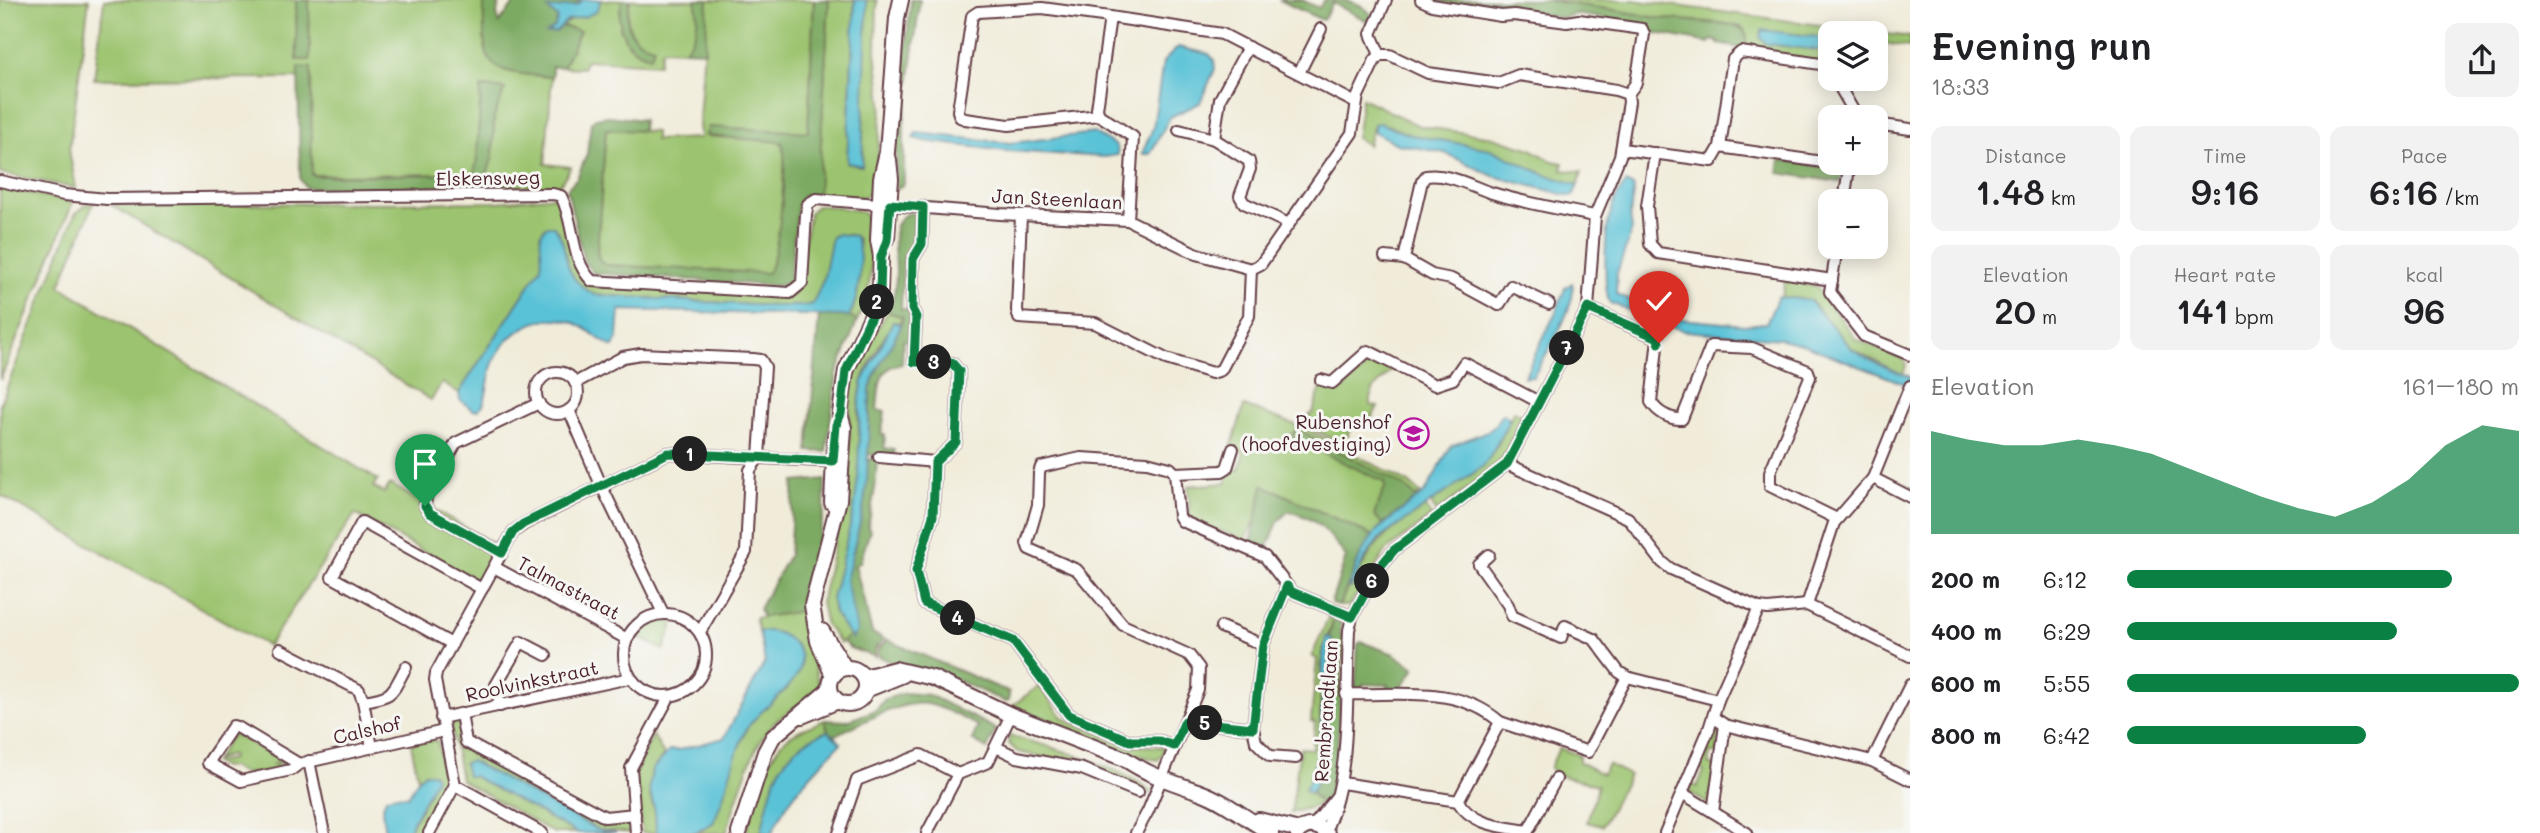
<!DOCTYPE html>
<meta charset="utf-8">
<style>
body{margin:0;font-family:Mali,sans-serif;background:#f2f2f2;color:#202124;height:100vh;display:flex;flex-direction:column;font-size:26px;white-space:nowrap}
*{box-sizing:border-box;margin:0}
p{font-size:23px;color:#757577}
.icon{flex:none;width:38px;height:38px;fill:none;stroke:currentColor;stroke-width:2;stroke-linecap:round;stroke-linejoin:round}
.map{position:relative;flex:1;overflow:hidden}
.drawer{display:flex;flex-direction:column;background:#fff;width:630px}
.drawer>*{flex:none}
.tools{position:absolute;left:1818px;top:21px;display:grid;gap:14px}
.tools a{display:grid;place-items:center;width:70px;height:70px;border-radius:14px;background:#fff;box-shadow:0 4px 18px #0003;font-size:35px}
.pin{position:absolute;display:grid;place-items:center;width:60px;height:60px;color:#fff;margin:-72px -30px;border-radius:50% 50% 50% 0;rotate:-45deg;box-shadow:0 0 7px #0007}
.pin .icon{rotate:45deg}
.km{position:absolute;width:35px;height:35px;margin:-18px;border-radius:50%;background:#222;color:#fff;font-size:19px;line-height:35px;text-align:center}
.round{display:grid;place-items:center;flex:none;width:74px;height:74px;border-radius:14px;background:#f2f2f2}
.summary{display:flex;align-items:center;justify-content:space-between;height:119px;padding:0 21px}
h1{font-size:38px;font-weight:600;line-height:52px}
.stats{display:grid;grid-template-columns:repeat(3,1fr);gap:10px;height:119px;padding:7px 21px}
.stats div{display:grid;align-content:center;border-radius:14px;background:#f2f2f2;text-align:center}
.stats b{font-size:35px;font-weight:600}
.stats small{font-size:19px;font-weight:400}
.stats p{font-size:19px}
.chart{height:196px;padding:14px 21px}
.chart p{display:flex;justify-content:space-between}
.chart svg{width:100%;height:126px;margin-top:7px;fill:#0b8043;opacity:.7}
ul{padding:0 21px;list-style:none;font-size:23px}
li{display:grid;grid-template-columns:112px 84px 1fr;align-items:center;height:52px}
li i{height:18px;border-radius:9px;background:#0b8043}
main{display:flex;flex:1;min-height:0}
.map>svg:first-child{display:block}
.green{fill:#9cc470;stroke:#73724e;stroke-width:2}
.forest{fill:#7daa62;stroke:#646446;stroke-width:2}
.water{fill:#5ac2d7;stroke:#527081;stroke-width:2}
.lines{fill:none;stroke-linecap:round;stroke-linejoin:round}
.minor-casing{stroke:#633e45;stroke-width:14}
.tertiary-casing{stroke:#633e45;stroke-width:18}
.minor{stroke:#fff;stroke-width:10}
.tertiary{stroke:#fff;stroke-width:14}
.route-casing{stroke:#fff;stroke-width:14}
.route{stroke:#0b8043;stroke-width:9}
.labels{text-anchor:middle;stroke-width:6;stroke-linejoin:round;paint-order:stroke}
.street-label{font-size:19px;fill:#4a1f2b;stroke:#f6f6f2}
.poi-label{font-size:19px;fill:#4a1f2b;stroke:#f6f6f2;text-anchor:end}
</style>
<main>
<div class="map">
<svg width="1910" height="833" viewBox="0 0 1910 833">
<rect width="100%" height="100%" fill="#f6f6f2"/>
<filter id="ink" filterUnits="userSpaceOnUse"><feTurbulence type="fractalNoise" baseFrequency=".0143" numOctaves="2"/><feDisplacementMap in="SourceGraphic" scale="14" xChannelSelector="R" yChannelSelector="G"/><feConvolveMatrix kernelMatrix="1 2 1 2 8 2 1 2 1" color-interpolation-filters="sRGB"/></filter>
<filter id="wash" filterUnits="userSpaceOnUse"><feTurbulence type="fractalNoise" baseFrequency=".00686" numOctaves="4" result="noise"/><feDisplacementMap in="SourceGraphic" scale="28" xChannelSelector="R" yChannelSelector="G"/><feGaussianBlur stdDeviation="1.57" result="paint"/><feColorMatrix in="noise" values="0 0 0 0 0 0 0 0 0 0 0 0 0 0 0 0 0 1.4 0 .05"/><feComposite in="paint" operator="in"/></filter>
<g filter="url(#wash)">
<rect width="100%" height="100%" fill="#f1ecda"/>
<!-- green -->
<g class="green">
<polygon points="0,0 89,0 69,150 76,188 0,173"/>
<path d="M104,0H296L297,59L309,60V0H484C483,69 482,71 552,77L545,164L571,167L559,186H483L493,156L494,117L504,89L481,87L476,172L474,174L312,175L298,67V78L94,79Z"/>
<path d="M601,0H622L620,30L642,44C626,31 626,18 630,0H695C700,17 697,38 684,50L662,49L659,64L585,60L583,68L563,67L580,31L561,26L576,17L587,16Z"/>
<polygon points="707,0 814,0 808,132 709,127 706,135 782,142 785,157 777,271 763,274 605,265 599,260 597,251 606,129 655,132 655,140 700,138 699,122"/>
<polygon points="829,0 855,0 847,163 862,166 866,0 877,0 876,52 882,103 875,189 864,197 818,195"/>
<polygon points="1544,0 1632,0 1910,37 1910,47 1876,42 1876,33 1830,33 1830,64 1744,49 1747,35 1742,27 1722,23 1657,18 1621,11"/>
<polygon points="1362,98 1419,126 1493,137 1531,149 1552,161 1563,163 1562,170 1582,172 1578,185 1541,173 1490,149 1411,135 1387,125 1374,124 1368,145 1356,138"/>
<polygon points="0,187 73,202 0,380"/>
<path d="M556,196L578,271L586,283L596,286L794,295L810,212L818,205L861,211C875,221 872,268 869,285C867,297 862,310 857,321L849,316C862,294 860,264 858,239L848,234L832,237L824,278L813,304L803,306H771L595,295C555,273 574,252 554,226L540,234L544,256L540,269L459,393L442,383L431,400L111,205L497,202Z"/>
<polygon points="87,204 93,204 60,286 378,480 373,487 384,493 390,484 499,547 478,581 355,514 268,646 0,495 0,405 75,214"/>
<polygon points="1785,280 1816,286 1856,339 1904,359 1906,365 1903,375 1852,349 1810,300 1782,297"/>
<path d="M888,312L903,316L899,323L893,322C883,341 869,360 863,380C854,411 862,446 858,478C854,519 842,560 832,600L834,613L851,636L840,643L826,625L821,603L845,494H848C852,459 846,420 853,385C858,359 873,334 888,312Z"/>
<path d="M1372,356L1393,367C1386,381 1368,386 1370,405L1378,407L1370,420L1357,423L1349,429L1347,440L1350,448L1302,423L1313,412L1322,384L1342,390L1369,364L1364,358Z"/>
<polygon points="1244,406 1307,429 1409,483 1420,493 1379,528 1373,536 1271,489 1245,541 1221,531 1219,533 1184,517 1183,511 1190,510 1188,486 1227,483 1227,475 1230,474 1231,468 1239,470 1244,452 1231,448"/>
<polygon points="1514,411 1523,416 1504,456 1495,468 1437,512 1430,502 1482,467 1497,446"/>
<path d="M1424,506L1432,516L1387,550L1351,603L1348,606H1339L1348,587H1352C1372,541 1385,535 1424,506Z"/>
<path d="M803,611L820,690C805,702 784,712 771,726C750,748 736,804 726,833H694L705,829L717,814L733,760L748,726L765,706L787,689L797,647C787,636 775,629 759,632L755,618Z"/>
<polygon points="665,614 676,616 664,650 635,636 632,630 642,620"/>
<path d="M1329,616L1334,617C1331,631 1325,638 1323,651C1314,701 1330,741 1305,790L1311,793L1320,803C1313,809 1300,809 1291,813L1300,748L1313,749L1315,722L1311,721L1317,659L1312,656Z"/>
<path d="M1039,686L1062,716L1072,723L1131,745L1162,747L1165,750L1158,760C1112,752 1055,726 1013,705Z"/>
<polygon points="458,720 464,748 596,820 603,822 631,819 632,833 598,830 471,761 467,776 473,776 577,833 554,833 461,780 451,725 452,721"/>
<path d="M825,720L828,731C773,751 776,783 761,833H746C754,808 765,757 785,740C796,730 811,726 825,720Z"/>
<polygon points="1716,728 1720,730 1717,753 1710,753 1708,764 1715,766 1710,802 1706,803 1688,791 1690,784 1697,787 1704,771 1698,767"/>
<polygon points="234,732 238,734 236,736 285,761 273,764 277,766 287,765 285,769 253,774 242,773 231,767 221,767 214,762 232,759 231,755 216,759"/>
<polygon points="653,735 664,755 652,770 650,797 655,812 656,833 642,833 635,772"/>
<path d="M1009,736C1051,746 1118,766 1152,791L1151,794C1109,768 1065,762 1018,752L1009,744Z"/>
<polygon points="430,740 438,741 444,789 422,833 407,833 429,793 425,773 418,779 411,744"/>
<polygon points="1559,748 1579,755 1579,762 1602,774 1608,764 1629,775 1602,826 1587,822 1598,785 1557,775 1550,768"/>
</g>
<!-- forest -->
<g class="forest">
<polygon points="296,0 309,0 310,60 297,60"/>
<path d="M484,0H500L497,13L499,23L517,0H582L558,17L555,27L549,32H556L561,26L580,31L563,67H552V77C482,71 483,69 484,0Z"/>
<path d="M622,0H630C624,24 628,40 654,47L651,56C623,50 615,26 622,0Z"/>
<path d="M695,0H708L705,51L684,50C697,38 700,17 695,0Z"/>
<path d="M814,0H829L818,195L803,196L798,204L789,283L779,286L593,273L584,261L567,189L577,178L587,154L591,122L596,118L609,116L643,120L642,131L606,129L597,251L599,260L605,265L768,273C778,255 789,162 782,142L706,136L708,127L808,132Z"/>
<polygon points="911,0 920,0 904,124 904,184 896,189 896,144"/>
<path d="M1279,0H1302L1319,8L1324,0C1345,0 1361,0 1372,16L1369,22L1333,3L1323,20L1320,19Z"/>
<polygon points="1429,0 1544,0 1621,11 1657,18 1734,25 1744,30 1747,39 1744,49 1718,44 1718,42 1711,40 1709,43 1646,31 1642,24 1574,14 1564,18 1511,10 1500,12"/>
<polygon points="298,67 311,68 312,175 319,176 474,174 477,160 481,87 505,89 494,117 493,156 483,186 306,188 300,179"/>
<polygon points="1780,160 1842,169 1840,182 1778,173"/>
<path d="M909,213H912L915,219L912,244L903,260L901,309H907L911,318L910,341H903L902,364C877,365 879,391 877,410L885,412L881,435H885L884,448L894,450V454L868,455L870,389L874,376L900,326L903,317L888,312C895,299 896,283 896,268C895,250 887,221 909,213Z"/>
<polygon points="819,315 849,316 857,321 837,374 826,452 808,451"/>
<polygon points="1297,429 1404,486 1417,498 1383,524 1374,515 1385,487 1384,482 1306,444 1300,446 1296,444 1292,435"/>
<polygon points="868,459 877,459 875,489 868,527 870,531 860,562 855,565 872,633 884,639 875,649 876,657 850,648 842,641 856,631 846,580 863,510"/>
<polygon points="825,479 824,512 803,611 763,617 759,609 789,555 794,482"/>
<path d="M1263,485L1373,536L1361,554L1339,606L1331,603L1346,557C1329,533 1318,518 1288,511L1278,522L1266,551L1251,543Z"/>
<polygon points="1334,617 1339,619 1341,625 1341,636 1344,637 1336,773 1333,789 1322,804 1311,793 1324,766 1328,659 1332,639 1329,638"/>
<polygon points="887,640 1009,692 1009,700 1006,702 945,675 897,666 879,656 878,650"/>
<polygon points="1361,642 1394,654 1415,668 1399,691 1388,691 1388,685 1363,684 1362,691 1355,691 1358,644"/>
<path d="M905,693L929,695L996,729L987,749L972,740L978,726C963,719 945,707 927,704C900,700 858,725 833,736L828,731L825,720L847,721L876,710L885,699Z"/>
</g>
<!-- water -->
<g class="water">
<polygon points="582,0 601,0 597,11 587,16 567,21 556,32 547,33 555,27 558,18 548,9 577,5"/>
<polygon points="855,0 866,0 867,6 862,166 847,163"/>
<polygon points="1762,30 1818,37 1825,41 1824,50 1817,50 1767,44 1760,38"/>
<polygon points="1178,47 1209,54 1214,60 1215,69 1200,103 1170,117 1150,154 1142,154 1153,128 1163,62"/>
<polygon points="1379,123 1411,135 1490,149 1541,173 1578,185 1574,195 1570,196 1493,176 1445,153 1397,144 1374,132 1374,124"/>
<polygon points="916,133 1010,143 1094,133 1117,146 1118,155 1105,157 1006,151 924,141 913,138"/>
<path d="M1626,183L1634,187L1630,215L1632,230L1617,273L1616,294L1681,319L1744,325L1766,323L1778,297L1809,300L1852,349L1876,363L1910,377V386L1805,345L1781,339L1684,331L1610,303C1603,290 1605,233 1609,219C1612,207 1618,192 1626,183Z"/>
<path d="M548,226H554C574,252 555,273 595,295L771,306H803L813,304L824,278L832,237L838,234L855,236C864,256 860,297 849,316H843L620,310L618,337L613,347C601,343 590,329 577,324C543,309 507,331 493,363C488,376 488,392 483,405L478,410H473L460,400L459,393L540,269C546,255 533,233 548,226Z"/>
<path d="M1572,283C1579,303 1544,357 1533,377H1524L1556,312L1565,288Z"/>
<polygon points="893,322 900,324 901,326 874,376 870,389 867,480 863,510 846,580 857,631 852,639 834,613 832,600 854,509 858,477 860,396 863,381"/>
<polygon points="1502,414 1509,417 1508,423 1490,457 1482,467 1379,539 1364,560 1351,588 1348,587 1361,554 1376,531 1426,491 1451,446 1492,429"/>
<path d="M767,631C779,631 787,636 795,645C821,677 759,705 746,730C731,760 727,794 713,823L694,833H656L655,812L649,788L652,770L670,750H679L724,738L765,662L759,632Z"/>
<path d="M1326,637L1332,638L1328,659L1327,751L1324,766L1311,793L1305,790C1326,748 1321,699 1323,653Z"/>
<path d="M828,731L841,743C815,770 786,798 772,833H761C773,783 775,750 828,731Z"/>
<polygon points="471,761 598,830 616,833 577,833 473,776 467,776 464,763"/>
<polygon points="425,773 433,773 436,778 407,833 385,833 382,809 386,798 393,795 408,796 418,779"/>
</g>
</g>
<g filter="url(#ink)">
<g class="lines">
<defs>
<g id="minor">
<polyline points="1380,55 1390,55 1428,73 1499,83 1519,75 1616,90 1628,94 1636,83 1644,34 1642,29 1579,20 1567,22 1514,15 1501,16 1432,5 1421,0"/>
<polyline points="1380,55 1371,34 1386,0"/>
<polyline points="1299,73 1321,29"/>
<polyline points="1835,79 1857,117"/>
<polyline points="1099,115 1009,125 965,119 960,117 958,111 972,16 978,12 1042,8 1110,17"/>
<polyline points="1876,124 1910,129"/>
<polyline points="1179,130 1214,139 1249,161 1250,169 1240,196 1244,203 1289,224"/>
<polyline points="1214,139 1220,99 1248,47"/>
<polyline points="1720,147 1733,59 1741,52 1827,65 1830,71"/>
<polyline points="1622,149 1712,161 1720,147 1843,165 1849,168 1844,201"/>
<polyline points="1655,153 1647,206 1650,244 1658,253 1832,280"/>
<path d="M0,181L64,195L107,199L553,194L561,196C576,225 569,258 592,281L790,293L802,283L806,214L808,204L816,199L1000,214L1128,220L1197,254L1251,269L1261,264L1352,133L1358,96L1375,60L1380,55"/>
<polyline points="1021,215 1017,310 1019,318 1095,323 1166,359 1212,373 1221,370 1249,316 1251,269"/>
<polyline points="1128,220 1133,137 1099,115 1097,109 1110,17 1222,34 1356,103"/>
<polyline points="1837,247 1830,292 1864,336 1910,355"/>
<polyline points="1385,257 1404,259"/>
<path d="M1549,304L1511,286L1499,305L1451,279L1432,275L1404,259L1422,181L1426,176C1448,173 1469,185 1489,192C1523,203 1559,209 1595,216"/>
<path d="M1588,308L1658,338L1651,402C1657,412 1670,420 1682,419L1711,346L1752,348L1808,371L1810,377L1770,472V486L1837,519"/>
<circle cx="557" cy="393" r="21"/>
<polyline points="1321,380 1332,383 1368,351 1435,385 1453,379 1464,363 1539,402"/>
<polyline points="575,383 623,357 641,354 753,359 761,360 765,367 759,457 750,470 746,552 700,632"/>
<polyline points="569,410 601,485 663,613"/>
<polyline points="879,457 935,462 956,442 959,371 952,363 914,361 916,317 912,309 913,259 922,244 923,207"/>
<polyline points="935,462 933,516 916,571 924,603 1013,641 1069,715 1130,741 1159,741 1174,746"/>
<polyline points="1507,464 1628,518 1662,562 1671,569 1759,608 1768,609 1807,605 1910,656"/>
<polyline points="1175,473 1222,471 1227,468 1233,449"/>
<polyline points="1873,478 1910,497"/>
<polyline points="502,553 430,513 425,506 426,497 456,443 539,403"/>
<polyline points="1489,555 1479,564 1508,605 1512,616 1561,638 1565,626 1594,639 1619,672 1627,677"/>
<polyline points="494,567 627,639"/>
<polyline points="1807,605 1834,523 1873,478 1910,386"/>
<circle cx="665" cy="655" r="41"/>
<polyline points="1221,627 1263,645 1253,728 1256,742 1270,756 1296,758"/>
<polyline points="452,644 332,577 362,522 482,589"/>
<polyline points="1263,645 1287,586"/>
<polyline points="280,649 359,690 363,701 372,747"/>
<path d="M1346,694C1399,696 1457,684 1500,722"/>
<path d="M363,701C395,696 391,694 406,667"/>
<polyline points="500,706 496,685 521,642 546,655"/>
<polyline points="461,714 466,742 605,817 635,814"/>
<polyline points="441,718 630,678"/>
<polyline points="1714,718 1725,725 1872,761 1910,780"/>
<polyline points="1185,721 1253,728"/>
<polygon points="233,726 239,728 299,764 291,770 241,781 208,763"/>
<polyline points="996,747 1017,757 1082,769 1138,792"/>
<polyline points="309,761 324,833"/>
<polyline points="1872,761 1910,685"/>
<polyline points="299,764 444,731"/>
<polyline points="1342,783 1458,801 1500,722 1588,752 1627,677 1718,700 1759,608"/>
<polyline points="1682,793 1713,812 1725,725"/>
<path d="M1458,801C1471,825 1503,827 1528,831L1556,779"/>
<polyline points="1713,812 1747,833"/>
<polyline points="1313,826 1336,797"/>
<path d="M1325,831C1352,776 1346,692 1349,630L1352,617L1378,569L1394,550L1507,464L1588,308L1595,216L1620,156L1629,102L1628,94"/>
<polyline points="429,833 455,785"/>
<polyline points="542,833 455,785 435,680 436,673 513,532 524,524 668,453 841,462"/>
<polyline points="636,833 631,768 669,697"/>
<polyline points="839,833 857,780 921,755 958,774"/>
<polyline points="927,833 958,774 988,762 1011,715"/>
<polyline points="1136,833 1148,811 1198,690 1199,668 1189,655 1123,625 1077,570 1029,549 1027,543 1038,505 1039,473 1041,467 1081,458 1147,462 1170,468 1175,473 1179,516 1182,521 1265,557 1292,592 1352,617"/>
<polyline points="1665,833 1709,729 1718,700"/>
</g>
<g id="tertiary">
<polyline points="887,238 891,179 889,160"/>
<polyline points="832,503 835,436"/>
<polyline points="822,631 845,668"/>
<circle cx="848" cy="686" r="18"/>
<polyline points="833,676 818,641 812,605 839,500 844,428 840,414 846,371 875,308 880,291 881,257 878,240 881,178 887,152 897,18 901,0"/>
<path d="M864,677L895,669L933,678L1011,715L1125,759C1148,775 1174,783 1200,792C1226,801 1247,820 1271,833"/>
<polyline points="866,690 903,675"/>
<polyline points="802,716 838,701"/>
<polyline points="1259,820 1299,830"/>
<polyline points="739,833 765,752 773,737 830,689"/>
<path d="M1297,833C1306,823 1317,824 1327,833"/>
</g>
</defs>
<!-- minor casing -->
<use href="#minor" class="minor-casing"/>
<!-- tertiary casing -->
<use href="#tertiary" class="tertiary-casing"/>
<!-- minor -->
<use href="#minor" class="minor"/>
<!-- tertiary -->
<use href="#tertiary" class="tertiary"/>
</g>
</g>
<g class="lines" filter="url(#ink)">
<defs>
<polyline id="route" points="425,506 430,513 502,553 513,532 523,524 668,453 833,461 836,425 841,414 846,371 875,308 880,292 881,257 887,240 890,204 923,207 922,244 913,259 912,309 916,317 914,362 952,363 959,371 956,442 935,462 933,516 916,571 924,603 1013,641 1069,715 1130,741 1159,741 1174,746 1185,721 1253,728 1263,645 1287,586 1292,592 1352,617 1378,569 1394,550 1507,464 1588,308 1654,336 1658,338 1659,343"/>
</defs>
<!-- route casing -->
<use href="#route" class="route-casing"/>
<!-- route -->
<use href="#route" class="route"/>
</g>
<!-- icons -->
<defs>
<symbol id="school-ring" viewBox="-11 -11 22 22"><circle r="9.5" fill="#f6f6f2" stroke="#b5179e" stroke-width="1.5"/><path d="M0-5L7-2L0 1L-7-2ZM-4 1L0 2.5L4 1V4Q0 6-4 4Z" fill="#b5179e"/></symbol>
</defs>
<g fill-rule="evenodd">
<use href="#school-ring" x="1396" y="416" width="35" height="35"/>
</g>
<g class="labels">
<!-- street labels -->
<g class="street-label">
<text transform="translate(488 178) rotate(-1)" y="7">Elskensweg</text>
<text transform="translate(1057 199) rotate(3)" y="7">Jan Steenlaan</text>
<text transform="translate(569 588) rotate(28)" y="7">Talmastraat</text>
<text transform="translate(532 681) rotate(-12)" y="7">Roolvinkstraat</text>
<text transform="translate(1326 711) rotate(-86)" y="7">Rembrandtlaan</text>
<text transform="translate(367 730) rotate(-13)" y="7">Calshof</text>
</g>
<!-- poi labels -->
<g class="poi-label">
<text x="1391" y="429">Rubenshof<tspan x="1391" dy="22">(hoofdvestiging)</tspan></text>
</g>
</g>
</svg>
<div class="tools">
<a><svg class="icon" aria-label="layers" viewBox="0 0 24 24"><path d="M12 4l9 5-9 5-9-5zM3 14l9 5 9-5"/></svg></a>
<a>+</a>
<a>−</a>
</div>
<div class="pin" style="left:425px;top:506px;background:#1e9e55"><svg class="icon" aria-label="arrive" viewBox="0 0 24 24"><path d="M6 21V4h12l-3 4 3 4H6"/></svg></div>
<div class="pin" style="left:1659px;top:343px;background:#d93025"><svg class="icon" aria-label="check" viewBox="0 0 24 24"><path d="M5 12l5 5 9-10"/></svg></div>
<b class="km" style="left:690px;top:454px">1</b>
<b class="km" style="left:877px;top:302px">2</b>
<b class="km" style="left:934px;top:362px">3</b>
<b class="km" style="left:958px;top:618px">4</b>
<b class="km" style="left:1205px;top:723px">5</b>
<b class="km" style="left:1372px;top:581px">6</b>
<b class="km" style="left:1567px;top:348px">7</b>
</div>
<section class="drawer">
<div class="summary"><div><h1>Evening run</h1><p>18:33</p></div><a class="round"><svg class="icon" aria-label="share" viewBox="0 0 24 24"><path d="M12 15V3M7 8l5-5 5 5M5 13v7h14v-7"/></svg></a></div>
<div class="stats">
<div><p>Distance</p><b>1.48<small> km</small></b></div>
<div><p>Time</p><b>9:16</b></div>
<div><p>Pace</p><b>6:16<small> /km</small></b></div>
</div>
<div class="stats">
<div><p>Elevation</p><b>20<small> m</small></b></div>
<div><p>Heart rate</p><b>141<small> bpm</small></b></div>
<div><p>kcal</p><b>96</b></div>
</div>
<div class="chart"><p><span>Elevation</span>161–180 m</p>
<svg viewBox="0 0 160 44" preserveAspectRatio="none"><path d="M0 44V8L10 11L20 13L30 13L40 11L50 13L60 16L70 21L80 26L90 31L100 35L110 38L120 33L130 25L140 13L150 6L160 8V44z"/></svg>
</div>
<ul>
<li><b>200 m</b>6:12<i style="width:83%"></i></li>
<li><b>400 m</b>6:29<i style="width:69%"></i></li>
<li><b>600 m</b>5:55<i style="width:100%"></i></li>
<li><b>800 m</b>6:42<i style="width:61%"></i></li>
</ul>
</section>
</main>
